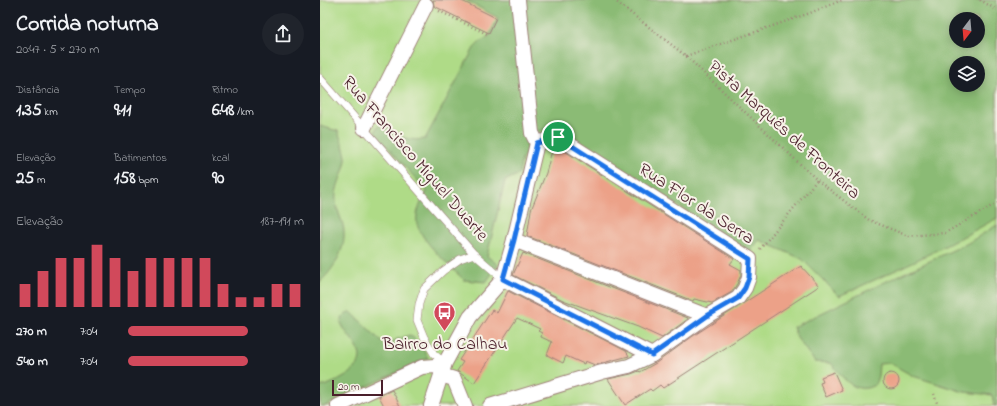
<!DOCTYPE html>
<html lang="pt">
<meta charset="utf-8">
<style>
body{margin:0;font-family:"Indie Flower",sans-serif;background:#20242c;color:#f1f3f6;height:100vh;display:flex;flex-direction:column;font-size:15px;white-space:nowrap}
*{box-sizing:border-box;margin:0}
p{font-size:13px;color:#9ea1a6}
.icon{flex:none;width:22px;height:22px;fill:none;stroke:currentColor;stroke-width:2;stroke-linecap:round;stroke-linejoin:round}
.map{position:relative;flex:1;overflow:hidden}
.side{display:flex;flex-direction:column;background:#171b24;width:320px}
.side>*{flex:none}
.needle{width:26px;rotate:196deg}
.tools{position:absolute;left:629px;top:12px;display:grid;gap:8px}
.tools a{display:grid;place-items:center;width:36px;height:36px;border-radius:50%;background:#171b24;box-shadow:0 2px 10px #0003;font-size:20px}
.scale{position:absolute;left:12px;bottom:10px;width:51px;box-sizing:border-box;padding-left:4px;border:2px solid #4a1f2b;border-top:0;font-size:11px;line-height:14px;white-space:nowrap;color:#4a1f2b;-webkit-text-stroke:3px #f7f3e8;paint-order:stroke}
.pin{position:absolute;display:grid;place-items:center;width:34px;height:34px;color:#fff;margin:-17px;border:2px solid #fff;border-radius:50%;box-shadow:0 1px 4px #0007}
.round{display:grid;place-items:center;flex:none;width:42px;height:42px;border-radius:21px;background:#20242c}
.overview{display:flex;align-items:center;justify-content:space-between;height:68px;padding:0 16px}
h1{font-size:22px;font-weight:800;line-height:30px}
.stats{display:grid;grid-template-columns:repeat(3,1fr);gap:6px;height:68px;padding:4px 16px}
.stats div{display:grid;align-content:center}
.stats b{font-size:17px;font-weight:800}
.stats small{font-size:11px;font-weight:400}
.stats p{font-size:11px}
.chart{height:112px;padding:8px 16px}
.chart p{display:flex;justify-content:space-between}
.chart svg{width:100%;height:72px;margin-top:4px;stroke:#d1495b;stroke-width:6}
ul{padding:0 16px;list-style:none;font-size:13px}
li{display:grid;grid-template-columns:64px 48px 1fr;align-items:center;height:30px}
li i{height:10px;border-radius:5px;background:#d1495b}
main{display:flex;flex:1;min-height:0}
.map>svg:first-child{display:block}
.green{fill:#afdb87;stroke:#7c7d59;fill-rule:evenodd}
.forest{fill:#8bbb74;stroke:#6a6d50;fill-rule:evenodd}
.building{fill:#eca188}
.lines{fill:none;stroke-linecap:round;stroke-linejoin:round}
.lane-casing{stroke:#9e8078;stroke-width:8}
.street-casing{stroke:#9e8078;stroke-width:16}
.path{stroke:#9e8078;stroke-width:2.5;stroke-dasharray:1 3;stroke-linecap:butt}
.lane{stroke:#fff;stroke-width:7}
.street{stroke:#fff;stroke-width:14}
.route-casing{stroke:#fff;stroke-width:8}
.route{stroke:#1a73e8;stroke-width:5}
.labels{text-anchor:middle;stroke-width:4;stroke-linejoin:round;paint-order:stroke}
.street-label{font-size:18px;fill:#4a1f2b;stroke:#f7f3e8}
.poi-label{font-size:18px;fill:#4a1f2b;stroke:#f7f3e8}
</style>
<main>
<section class="side">
<div class="overview"><div><h1>Corrida noturna</h1><p>20:47 · 5 × 270 m</p></div><a class="round"><svg class="icon" aria-label="share" viewBox="0 0 24 24"><path d="M12 15V3M7 8l5-5 5 5M5 13v7h14v-7"/></svg></a></div>
<div class="stats">
<div><p>Distância</p><b>1.35<small> km</small></b></div>
<div><p>Tempo</p><b>9:11</b></div>
<div><p>Ritmo</p><b>6:48<small> /km</small></b></div>
</div>
<div class="stats">
<div><p>Elevação</p><b>25<small> m</small></b></div>
<div><p>Batimentos</p><b>158<small> bpm</small></b></div>
<div><p>kcal</p><b>90</b></div>
</div>
<div class="chart"><p><span>Elevação</span>187–191 m</p>
<svg viewBox="0 0 160 44" preserveAspectRatio="none"><path d="M5 44V30M15 44V22M25 44V14M35 44V14M45 44V6M55 44V14M65 44V22M75 44V14M85 44V14M95 44V14M105 44V14M115 44V30M125 44V38M135 44V38M145 44V30M155 44V30"/></svg>
</div>
<ul>
<li><b>270 m</b>7:04<i style="width:68%"></i></li>
<li><b>540 m</b>7:04<i style="width:68%"></i></li>
</ul>
</section>
<div class="map">
<svg width="677" height="406" viewBox="0 0 677 406">
<rect width="100%" height="100%" fill="#f7f3e8"/>
<filter id="ink" filterUnits="userSpaceOnUse"><feTurbulence type="fractalNoise" baseFrequency=".025" numOctaves="2"/><feDisplacementMap in="SourceGraphic" scale="8" xChannelSelector="R" yChannelSelector="G"/><feConvolveMatrix kernelMatrix="1 2 1 2 8 2 1 2 1" color-interpolation-filters="sRGB"/></filter>
<filter id="wash" filterUnits="userSpaceOnUse"><feTurbulence type="fractalNoise" baseFrequency=".012" numOctaves="4" result="noise"/><feDisplacementMap in="SourceGraphic" scale="16" xChannelSelector="R" yChannelSelector="G"/><feGaussianBlur stdDeviation="0.9" result="paint"/><feColorMatrix in="noise" values="0 0 0 0 0 0 0 0 0 0 0 0 0 0 0 0 0 1.4 0 .05"/><feComposite in="paint" operator="in"/></filter>
<g filter="url(#wash)">
<rect width="100%" height="100%" fill="#f2e1c6"/>
<!-- green -->
<path class="green" d="M0,0H677V406H0ZM636,19H658V41H636ZM636,63H658V85H636Z"/>
<!-- forest -->
<g class="forest">
<path d="M146,0H677V218C626,247 573,272 519,296L482,259L439,240L430,252L236,126L206,135L207,154L202,158L199,174L185,181L167,256L178,265L166,282L144,280C132,268 99,239 97,223C95,212 102,201 107,191L55,133L57,127C68,122 74,132 83,137C90,140 97,140 105,139L154,48L161,41L169,36L178,18ZM636,19H658V41H636ZM636,63H658V85H636Z"/>
<path d="M0,126L18,131C20,138 27,154 26,160C24,174 14,187 16,202C17,210 21,218 23,225C28,246 15,268 0,282Z"/>
<path d="M677,225V406H674L672,395L644,392L593,376L570,363L559,364L558,376L555,385C552,386 549,388 546,388C531,391 519,373 511,363L495,362L477,338L473,327L565,282L648,243Z"/>
<path d="M30,311L66,346L77,339L90,335L101,344L108,358L5,406H0V387C15,383 48,370 38,349C34,340 25,333 21,323L23,317Z"/>
</g>
<g id="blocks">
<!-- building -->
<g class="building">
<polygon points="113,0 140,0 176,18 169,33 114,6"/>
<polygon points="243,150 414,259 410,264 421,270 421,275 417,284 412,292 392,303 374,299 373,301 207,236 211,210 226,173 231,154"/>
<polygon points="203,253 368,318 368,319 342,338 318,327 243,300 193,275"/>
<polygon points="481,266 499,286 343,388 340,385 332,391 330,389 305,405 288,379 311,374 319,371 320,372 336,363 373,336"/>
<polygon points="188,291 306,351 309,356 275,365 265,361 264,364 246,356 243,363 227,355 232,342 221,337 222,333 218,331 220,329 197,318 154,383 137,371 143,362 139,360 172,310 177,313"/>
<polygon points="514,372 522,390 506,397 500,383 503,382 501,377"/>
<circle cx="571" cy="381" r="8"/>
<polygon points="72,390 80,406 64,406 59,396"/>
</g>
</g>
</g>
<g filter="url(#ink)">
<use href="#blocks" fill-opacity="0" stroke="#9e8078" stroke-width="1"/>
<g class="lines">
<defs>
<g id="lane">
<polyline points="0,78 154,254 183,279"/>
<polyline points="125,363 114,354 104,337 97,320 99,304 104,289 123,271 140,259 154,254"/>
</g>
<g id="street">
<polyline points="198,0 212,133 217,143"/>
<polyline points="44,128 106,5"/>
<polyline points="194,240 387,316"/>
<polyline points="183,279 332,355"/>
<polyline points="121,375 134,379 145,406"/>
<polyline points="18,406 102,367 115,366 123,369"/>
<polyline points="111,406 125,363 150,317 183,279 194,240 217,143"/>
<polyline points="170,406 282,372 309,366 332,355 387,316 418,298 425,288 429,277 430,259 238,137 217,143"/>
</g>
</defs>
<!-- lane casing -->
<use href="#lane" class="lane-casing"/>
<!-- street casing -->
<use href="#street" class="street-casing"/>
<!-- path -->
<g class="path">
<polyline points="294,0 366,56 497,180 549,220 588,236 625,233 677,203"/>
<polyline points="660,0 677,10"/>
<polyline points="119,11 167,34"/>
<polyline points="366,56 490,13 522,0"/>
<polyline points="440,249 497,180"/>
<polyline points="614,394 618,406"/>
</g>
<!-- lane -->
<use href="#lane" class="lane"/>
<!-- street -->
<use href="#street" class="street"/>
</g>
</g>
<g class="lines" filter="url(#ink)">
<defs>
<polygon id="route" points="238,137 430,259 429,277 425,288 418,298 387,316 332,355 183,279 194,240 217,143"/>
</defs>
<!-- route casing -->
<use href="#route" class="route-casing"/>
<!-- route -->
<use href="#route" class="route"/>
</g>
<!-- icons -->
<defs>
<symbol id="bus-pin" viewBox="-11 -11 22 30"><path d="M0 17L-7.5 6A9.5 9.5 0 1 1 7.5 6Z" fill="#d1495b" stroke="#f7f3e8"/><path d="M-5-6H5V4H4V6H2V4H-2V6H-4V4H-5ZM-3.5-4V0h7V-4ZM-3.5 1.2v1.5H-2V1.2ZM2 1.2v1.5H3.5V1.2Z" fill="#fff"/></symbol>
</defs>
<g fill-rule="evenodd">
<use href="#bus-pin" x="112" y="300" width="25" height="34"/>
</g>
<g class="labels">
<!-- street labels -->
<g class="street-label">
<text transform="translate(465 129) rotate(42)" y="6">Pista Marquês de Fronteira</text>
<text transform="translate(96 158) rotate(49)" y="6">Rua Francisco Miguel Duarte</text>
<text transform="translate(377 203) rotate(33)" y="6">Rua Flor da Serra</text>
</g>
<!-- poi labels -->
<g class="poi-label">
<text x="125" y="349">Bairro do Calhau</text>
</g>
</g>
</svg>
<div class="tools">
<a><svg class="needle" viewBox="-14 -14 28 28"><path d="M0-13l5 13h-10z" fill="#e53935"/><path d="M0 13l5-13h-10z" fill="#9ea1a6"/></svg></a>
<a><svg class="icon" aria-label="layers" viewBox="0 0 24 24"><path d="M12 4l9 5-9 5-9-5zM3 14l9 5 9-5"/></svg></a>
</div>
<div class="scale">20 m</div>
<div class="pin" style="left:238px;top:137px;background:#1e9e55"><svg class="icon" aria-label="arrive" viewBox="0 0 24 24"><path d="M6 21V4h12l-3 4 3 4H6"/></svg></div>
</div>
</main>
